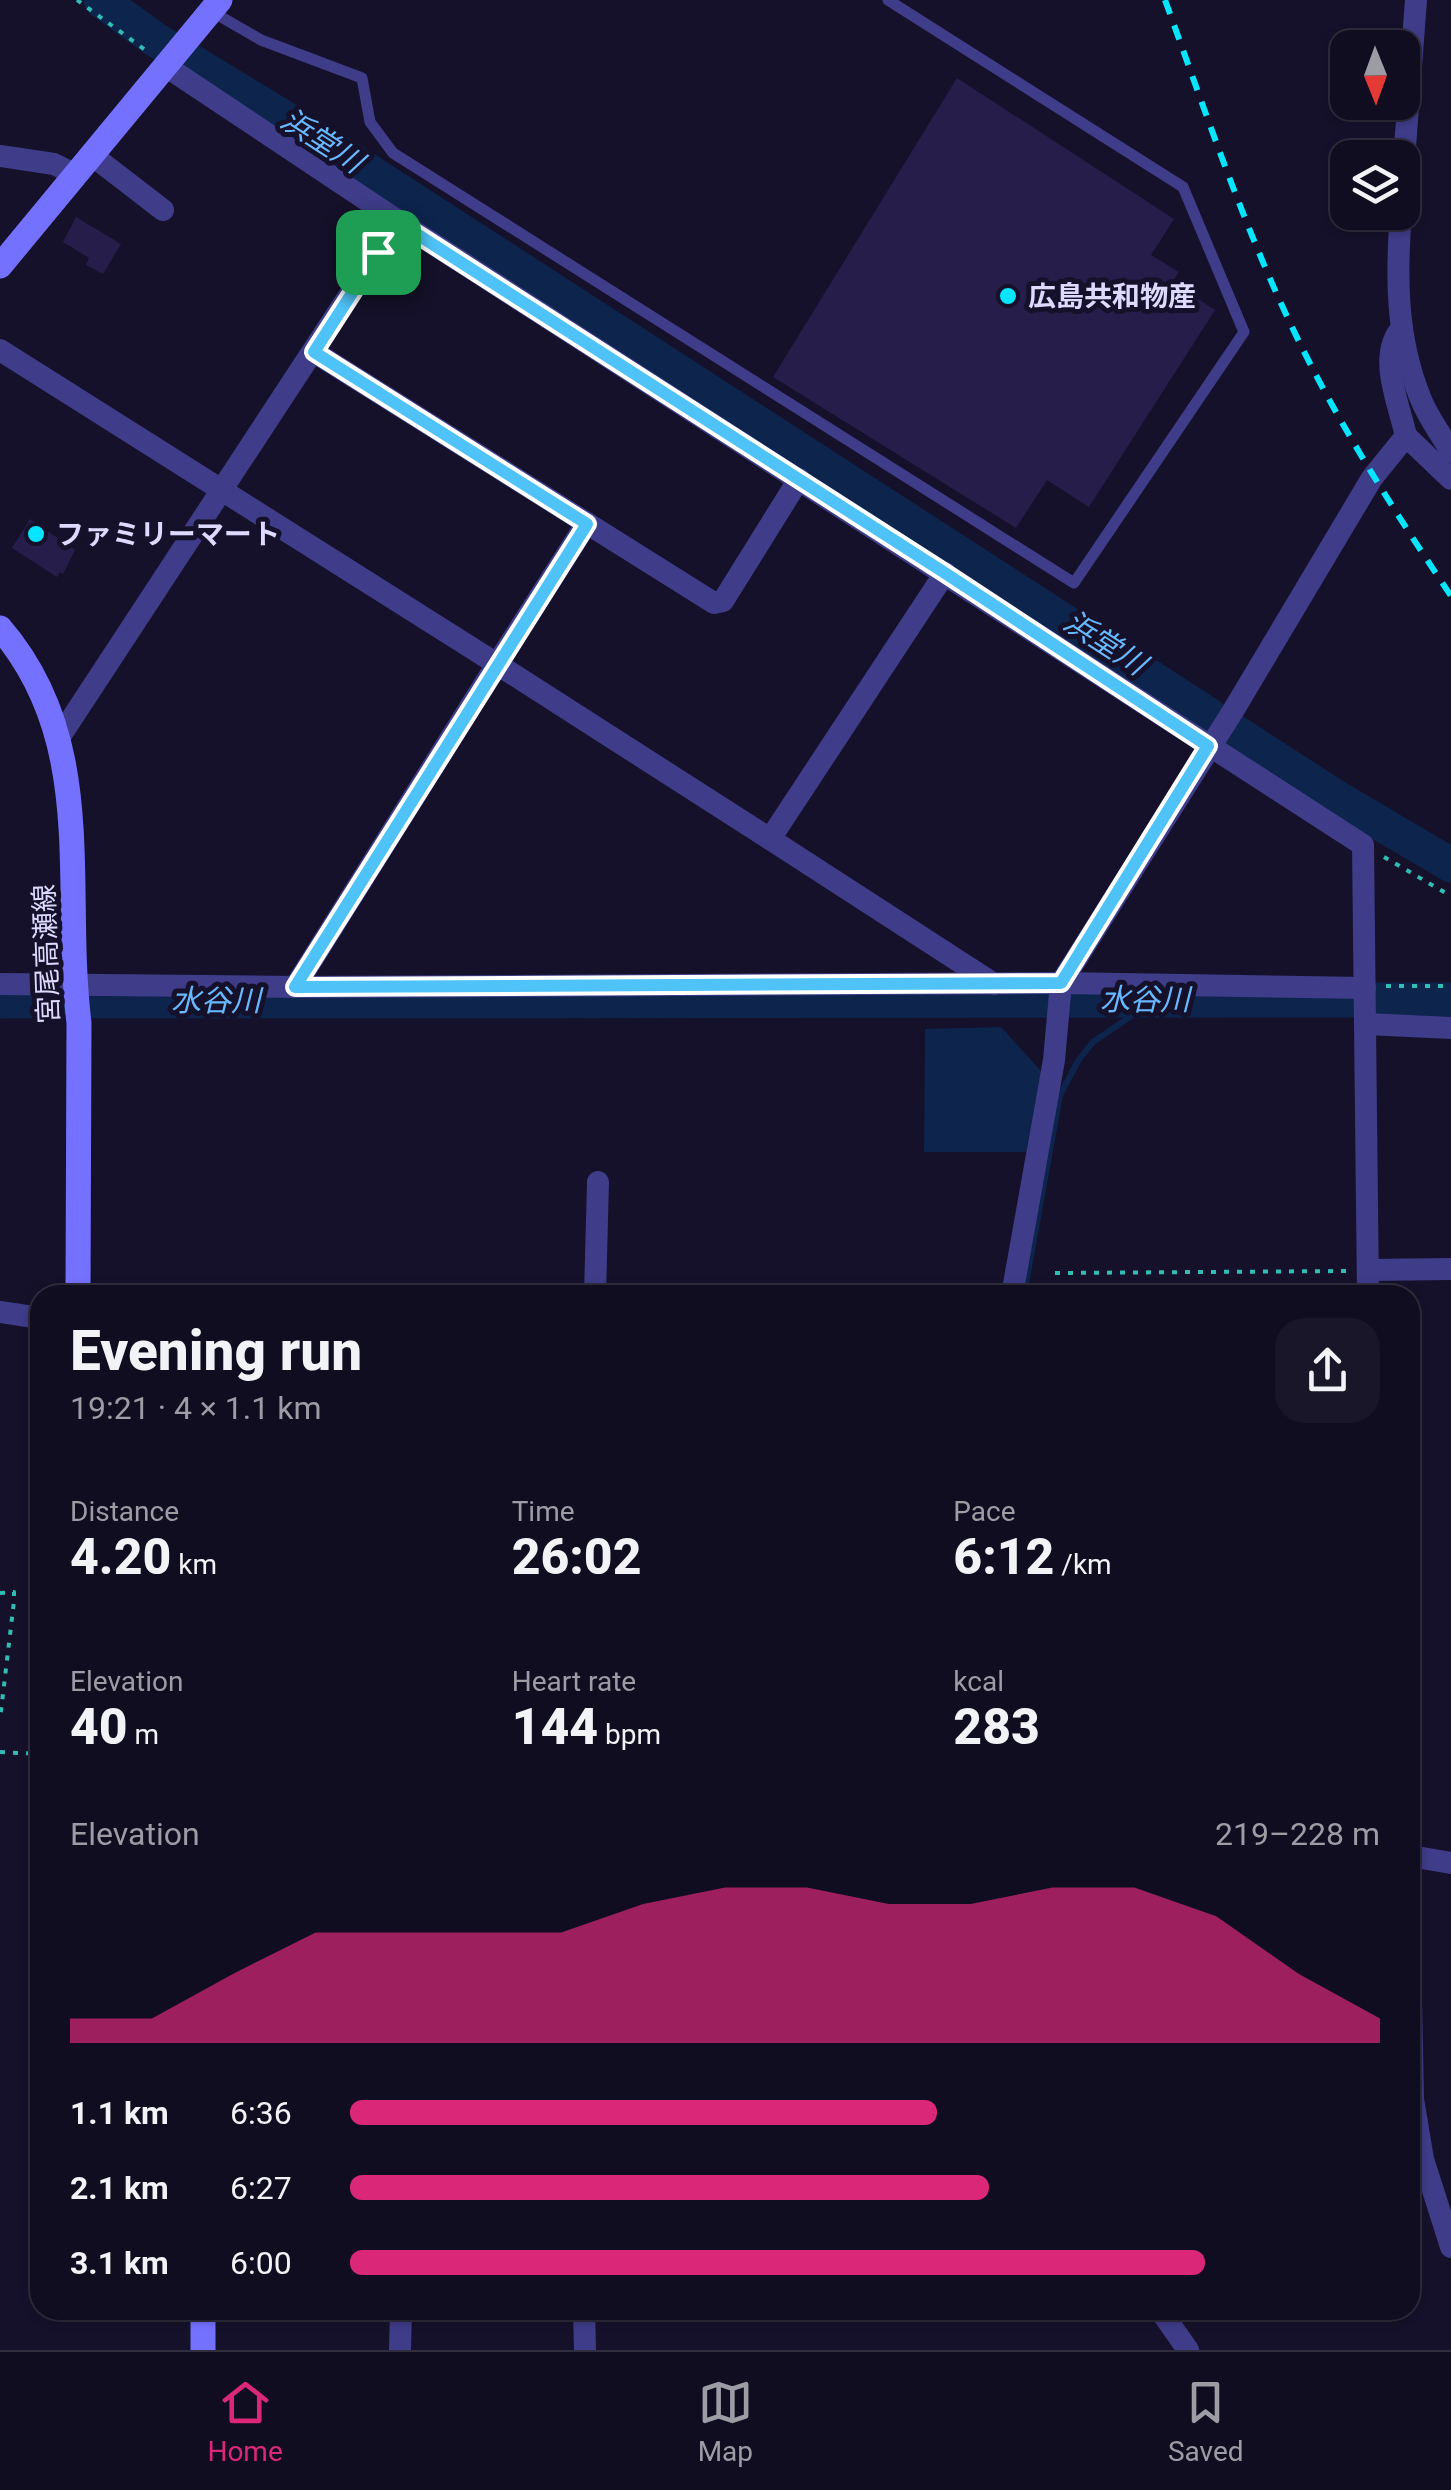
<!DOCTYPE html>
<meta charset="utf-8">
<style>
body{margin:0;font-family:Roboto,"Noto Sans JP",sans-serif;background:#191629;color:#f1f3f6;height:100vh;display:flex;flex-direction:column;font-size:38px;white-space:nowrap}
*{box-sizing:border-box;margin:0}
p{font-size:32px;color:#9c9ca5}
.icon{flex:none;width:55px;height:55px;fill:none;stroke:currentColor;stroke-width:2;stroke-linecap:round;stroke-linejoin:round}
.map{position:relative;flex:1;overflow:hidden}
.panel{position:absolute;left:30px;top:1285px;width:1390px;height:1035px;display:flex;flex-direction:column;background:#100d20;border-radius:30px;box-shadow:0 2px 8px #0004,0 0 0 2px #302d3e}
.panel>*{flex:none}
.needle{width:65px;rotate:179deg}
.tools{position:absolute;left:1330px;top:30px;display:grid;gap:20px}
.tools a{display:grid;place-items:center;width:90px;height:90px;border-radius:20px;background:#100d20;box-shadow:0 2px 8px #0004,0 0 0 2px #302d3e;font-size:50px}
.pin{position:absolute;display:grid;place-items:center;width:85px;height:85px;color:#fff;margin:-42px;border-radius:20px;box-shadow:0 5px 15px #0006}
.round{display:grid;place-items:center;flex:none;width:105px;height:105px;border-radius:30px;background:#191629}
.overview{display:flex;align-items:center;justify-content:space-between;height:170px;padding:0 40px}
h1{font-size:55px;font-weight:800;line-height:75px}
.metrics{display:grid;grid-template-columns:repeat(3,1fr);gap:15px;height:170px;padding:10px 40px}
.metrics div{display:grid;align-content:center}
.metrics b{font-size:50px;font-weight:800}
.metrics small{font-size:28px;font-weight:400}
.metrics p{font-size:28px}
.chart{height:280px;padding:20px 40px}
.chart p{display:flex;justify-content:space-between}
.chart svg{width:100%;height:180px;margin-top:10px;fill:#db2777;opacity:.7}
ul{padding:0 40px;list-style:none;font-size:32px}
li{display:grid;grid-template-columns:160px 120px 1fr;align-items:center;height:75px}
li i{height:25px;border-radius:12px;background:#db2777}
.tabs{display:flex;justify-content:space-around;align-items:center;height:140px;border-top:2px solid #302d3e;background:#100d20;font-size:28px;color:#9c9ca5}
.tabs a{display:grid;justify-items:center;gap:5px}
.tabs .current{color:#db2777}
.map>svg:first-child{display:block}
.water{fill:#0d244d}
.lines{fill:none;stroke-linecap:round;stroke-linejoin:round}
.stream{stroke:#0d244d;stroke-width:6}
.river{stroke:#0d244d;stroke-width:35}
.building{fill:#261d4b}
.path{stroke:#31bcb4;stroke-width:4;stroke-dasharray:5 8;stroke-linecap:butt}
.lane{stroke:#3f3c89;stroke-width:11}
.street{stroke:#3f3c89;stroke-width:22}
.secondary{stroke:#7571ff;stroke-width:25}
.rail{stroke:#06e5fe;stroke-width:6;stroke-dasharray:15 12;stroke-linecap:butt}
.route-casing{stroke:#fff;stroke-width:20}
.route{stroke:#4fc3f7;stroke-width:12}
.poi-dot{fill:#06e5fe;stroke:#15112a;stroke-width:4}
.labels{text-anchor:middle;stroke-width:10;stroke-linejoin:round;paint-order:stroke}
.poi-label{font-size:28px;font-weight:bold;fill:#dedaff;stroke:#15112a;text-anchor:start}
.street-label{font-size:28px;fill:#dedaff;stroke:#15112a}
.water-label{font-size:30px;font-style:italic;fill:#68b8ff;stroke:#15112a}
</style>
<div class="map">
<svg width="1451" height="2350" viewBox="0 0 1451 2350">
<rect width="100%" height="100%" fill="#15112a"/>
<!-- water -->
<polygon class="water" points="1001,1027 1041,1071 1026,1152 924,1152 925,1029"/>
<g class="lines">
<!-- stream -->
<polyline class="stream" points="1024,1295 1060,1095 1078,1061 1093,1042 1152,1002"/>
<!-- river -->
<g class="river">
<polyline points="101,0 156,40 319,139 1334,796 1451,865"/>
<polyline points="0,1001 1451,1000"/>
</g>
</g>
<!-- building -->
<g class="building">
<polygon points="957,78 1174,219 1151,255 1179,272 1172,282 1215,310 1089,507 1047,480 1016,528 773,377"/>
<polygon points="76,217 121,244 103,274 86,265 89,258 63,242"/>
<polygon points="30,519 75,550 63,574 60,572 57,577 12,548"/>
</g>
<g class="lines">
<!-- path -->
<g class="path">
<polyline points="77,0 148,52"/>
<polyline points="1384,857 1451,896"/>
<polyline points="1386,986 1451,986"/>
<polyline points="1055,1273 1348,1271"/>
<polyline points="0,1593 14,1592 14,1601 0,1719"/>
<polyline points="0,1752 40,1754"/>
</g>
<!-- lane -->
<polyline class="lane" points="211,11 261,40 362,78 370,122 393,153 1074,583 1244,332 1183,187 888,0"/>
<!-- street -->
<g class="street">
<polyline points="167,67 398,221 1363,845 1368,1295"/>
<polyline points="0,156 54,164 76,175"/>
<polyline points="93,156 163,210"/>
<polyline points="1402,187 1416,0"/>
<path d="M1401,212C1396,276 1396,337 1420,397C1427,416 1441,434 1451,452"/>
<path d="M1400,330C1378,358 1399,404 1406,436"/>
<polyline points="0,350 497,664 587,523"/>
<polyline points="314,352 714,603 723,601 799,479"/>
<polyline points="59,738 398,221"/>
<polyline points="770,839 994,984"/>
<polyline points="0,984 295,987 1061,983 1365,988"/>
<polyline points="295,987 497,664 770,839 945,573"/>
<polyline points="1366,1024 1451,1028"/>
<polyline points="1368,1270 1451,1269"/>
<polyline points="595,1295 598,1182"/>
<polyline points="1012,1295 1054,1060 1061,983 1233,711 1372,478 1406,436 1451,479"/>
<polyline points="0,1312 40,1318"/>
<polyline points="1410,1856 1451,1863"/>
<polyline points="1410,1946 1413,2099 1423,2159 1451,2247"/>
<polyline points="584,2310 585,2350"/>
<polyline points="1160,2310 1188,2350"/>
<polyline points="400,2350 401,2310"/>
</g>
<!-- secondary -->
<g class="secondary">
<polyline points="0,266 220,0"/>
<path d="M0,628C99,743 62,885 79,1023L78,1295"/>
<polyline points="203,2310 203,2350"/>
</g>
<!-- rail -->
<path class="rail" d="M1165,0C1205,110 1242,222 1292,327C1337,422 1393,509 1451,596"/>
</g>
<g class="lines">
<defs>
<polygon id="route" points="398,222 945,573 1208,746 1061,983 295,987 587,524 314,352"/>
</defs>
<!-- route casing -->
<use href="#route" class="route-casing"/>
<!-- route -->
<use href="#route" class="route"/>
</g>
<!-- markers -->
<g class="poi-dot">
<circle cx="1008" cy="296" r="10"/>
<circle cx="36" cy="534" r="10"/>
</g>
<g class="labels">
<!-- poi labels -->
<g class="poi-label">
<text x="1028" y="306">広島共和物産</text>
<text x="56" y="544">ファミリーマート</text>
</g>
<!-- street labels -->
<g class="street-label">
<text transform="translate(46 954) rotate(-92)" y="10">宮尾高瀬線</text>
</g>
<!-- water labels -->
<g class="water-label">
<text transform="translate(322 141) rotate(33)" y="10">浜堂川</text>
<text transform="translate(1105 643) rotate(33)" y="10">浜堂川</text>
<text x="1145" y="1010">水谷川</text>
<text x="216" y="1011">水谷川</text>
</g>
</g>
</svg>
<div class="tools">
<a><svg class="needle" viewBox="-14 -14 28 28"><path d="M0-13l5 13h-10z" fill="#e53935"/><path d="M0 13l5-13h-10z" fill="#9c9ca5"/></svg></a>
<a><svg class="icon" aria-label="layers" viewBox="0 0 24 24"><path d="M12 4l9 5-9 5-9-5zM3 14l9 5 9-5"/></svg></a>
</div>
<div class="pin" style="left:378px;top:252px;background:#1e9e55"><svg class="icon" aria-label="arrive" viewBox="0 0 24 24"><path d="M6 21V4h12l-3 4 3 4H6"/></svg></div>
<section class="panel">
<div class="overview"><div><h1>Evening run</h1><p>19:21 · 4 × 1.1 km</p></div><a class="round"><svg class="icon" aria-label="share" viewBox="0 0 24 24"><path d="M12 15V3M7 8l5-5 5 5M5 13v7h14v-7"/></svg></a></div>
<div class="metrics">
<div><p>Distance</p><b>4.20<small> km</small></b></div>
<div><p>Time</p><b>26:02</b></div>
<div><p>Pace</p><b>6:12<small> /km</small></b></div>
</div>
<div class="metrics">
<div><p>Elevation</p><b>40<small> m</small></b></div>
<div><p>Heart rate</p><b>144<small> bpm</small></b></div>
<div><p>kcal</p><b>283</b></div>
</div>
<div class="chart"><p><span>Elevation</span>219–228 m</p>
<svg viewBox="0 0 160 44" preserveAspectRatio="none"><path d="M0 44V38L10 38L20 27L30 17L40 17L50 17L60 17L70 10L80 6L90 6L100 10L110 10L120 6L130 6L140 13L150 27L160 38V44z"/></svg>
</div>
<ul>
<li><b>1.1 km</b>6:36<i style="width:57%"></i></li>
<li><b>2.1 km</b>6:27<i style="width:62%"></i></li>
<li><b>3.1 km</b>6:00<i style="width:83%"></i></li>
</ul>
</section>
</div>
<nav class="tabs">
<a class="current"><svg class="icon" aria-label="home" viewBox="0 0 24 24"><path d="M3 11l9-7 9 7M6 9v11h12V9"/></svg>Home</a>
<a><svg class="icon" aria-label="map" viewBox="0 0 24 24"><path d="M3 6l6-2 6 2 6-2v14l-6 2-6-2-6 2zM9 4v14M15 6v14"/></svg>Map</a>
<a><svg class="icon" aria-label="saved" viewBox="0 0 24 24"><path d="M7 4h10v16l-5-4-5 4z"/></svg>Saved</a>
</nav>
